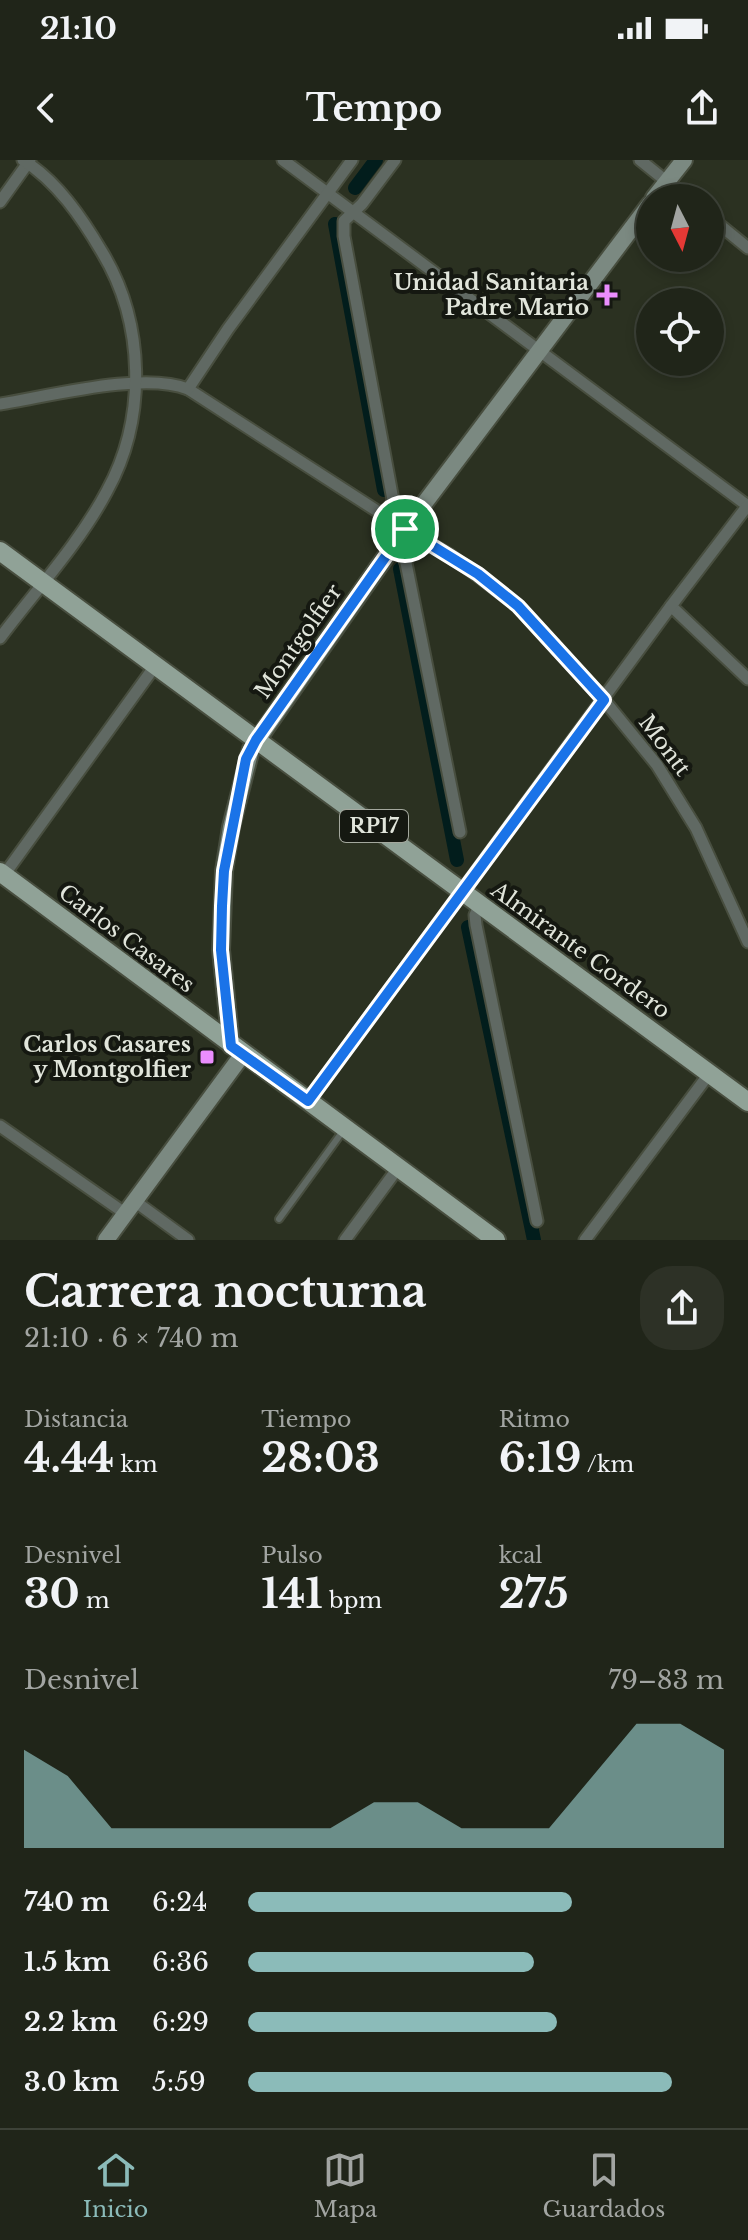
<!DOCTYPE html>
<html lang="es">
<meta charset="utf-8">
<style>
body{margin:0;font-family:"Libre Baskerville",serif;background:#2d3126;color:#f1f3f6;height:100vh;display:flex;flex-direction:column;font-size:30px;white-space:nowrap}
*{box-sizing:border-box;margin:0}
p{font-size:26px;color:#a2a5a2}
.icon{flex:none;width:44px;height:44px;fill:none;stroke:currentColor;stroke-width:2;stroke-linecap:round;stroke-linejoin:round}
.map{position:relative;height:1080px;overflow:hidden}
.side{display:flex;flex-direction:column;background:#202519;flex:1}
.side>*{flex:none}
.needle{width:52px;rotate:174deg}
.controls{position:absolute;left:636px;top:24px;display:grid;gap:16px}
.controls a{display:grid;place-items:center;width:88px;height:88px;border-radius:50%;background:#202519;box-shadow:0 4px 12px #0003,0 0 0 2px #3d4238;font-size:40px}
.pin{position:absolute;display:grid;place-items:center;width:68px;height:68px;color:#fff;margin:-34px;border:4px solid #fff;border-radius:50%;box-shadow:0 2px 8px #0007}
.round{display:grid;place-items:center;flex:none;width:84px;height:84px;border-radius:32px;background:#2d3126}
.headline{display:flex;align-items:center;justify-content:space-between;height:136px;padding:0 24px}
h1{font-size:44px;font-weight:700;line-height:60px}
.metrics{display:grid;grid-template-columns:repeat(3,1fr);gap:12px;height:136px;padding:8px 24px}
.metrics div{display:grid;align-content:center}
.metrics b{font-size:40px;font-weight:700}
.metrics small{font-size:22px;font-weight:400}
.metrics p{font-size:22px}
.chart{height:224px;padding:16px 24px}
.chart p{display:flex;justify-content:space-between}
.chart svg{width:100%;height:144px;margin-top:8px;fill:#8bbbb9;opacity:.7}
ul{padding:0 24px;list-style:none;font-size:26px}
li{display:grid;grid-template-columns:128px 96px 1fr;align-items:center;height:60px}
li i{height:20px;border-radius:10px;background:#8bbbb9}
.status{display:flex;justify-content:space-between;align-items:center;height:56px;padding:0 40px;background:#202519;direction:ltr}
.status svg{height:22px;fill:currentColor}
header{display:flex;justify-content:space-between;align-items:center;height:104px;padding:0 24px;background:#202519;font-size:36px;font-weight:700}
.menu{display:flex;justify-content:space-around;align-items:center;height:112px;border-top:2px solid #3d4238;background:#202519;font-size:22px;color:#a2a5a2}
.menu a{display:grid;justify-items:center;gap:4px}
.menu .current{color:#8bbbb9}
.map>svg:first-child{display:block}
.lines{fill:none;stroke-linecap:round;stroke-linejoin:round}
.canal{stroke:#021d1c;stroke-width:14}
.lane-casing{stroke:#484e3f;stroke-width:10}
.street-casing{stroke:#484e3f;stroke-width:15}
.secondary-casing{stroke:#484e3f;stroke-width:20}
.primary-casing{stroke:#484e3f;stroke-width:22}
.lane{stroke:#606963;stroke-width:6}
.street{stroke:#606963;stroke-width:11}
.secondary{stroke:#7b8981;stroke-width:16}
.primary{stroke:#90a297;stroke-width:18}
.route-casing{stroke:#fff;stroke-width:16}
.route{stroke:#1a73e8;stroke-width:10}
.poi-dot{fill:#ea8dfd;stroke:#151811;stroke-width:3}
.labels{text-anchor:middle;stroke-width:8;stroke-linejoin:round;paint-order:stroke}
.shield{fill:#151811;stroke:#a4a89e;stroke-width:2}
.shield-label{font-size:20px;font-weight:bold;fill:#e1e5db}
.poi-label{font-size:22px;font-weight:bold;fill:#e1e5db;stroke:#151811;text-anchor:end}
.street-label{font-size:22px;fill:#e1e5db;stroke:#151811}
</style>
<div class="status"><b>21:10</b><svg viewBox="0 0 49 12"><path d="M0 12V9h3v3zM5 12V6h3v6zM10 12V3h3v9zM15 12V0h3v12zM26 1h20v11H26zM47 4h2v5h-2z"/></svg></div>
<header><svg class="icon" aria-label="back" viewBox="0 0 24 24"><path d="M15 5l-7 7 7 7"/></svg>Tempo<svg class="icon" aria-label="share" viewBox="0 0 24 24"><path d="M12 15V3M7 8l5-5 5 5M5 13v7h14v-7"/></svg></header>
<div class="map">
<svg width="748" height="1080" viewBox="0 0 748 1080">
<rect width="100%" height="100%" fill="#2b3121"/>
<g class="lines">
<!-- canal -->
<g class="canal">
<polyline points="355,28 376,0"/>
<polyline points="335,64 384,330"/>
<polyline points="400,409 457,700"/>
<polyline points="468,767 534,1080"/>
</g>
<defs>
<polyline id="lane" points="279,1059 343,971"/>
<g id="street">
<polyline points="283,0 748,346"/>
<polyline points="640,0 687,38"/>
<polyline points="0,42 30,0"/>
<polyline points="710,57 748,88"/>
<polyline points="188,229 405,369 450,395 518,446 604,540 657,605 696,668 748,782"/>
<path d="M0,244C50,236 144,211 188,229L228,169L352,0"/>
<polyline points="387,357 393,340 344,76 344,61 362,44 395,0"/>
<polyline points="393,385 401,391 406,403 460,672"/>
<polyline points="671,446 748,519"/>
<path d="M0,478C36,430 79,384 107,331C147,258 145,163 102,92C82,58 57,21 23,0"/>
<polyline points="4,715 155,506"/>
<polyline points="479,746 475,755 476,765 537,1061"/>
<polyline points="308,941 671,446 748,345"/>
<polyline points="0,966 126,1054"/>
<polyline points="136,1042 188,1080"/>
<polyline points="345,1080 398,1008"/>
<polyline points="585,1080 709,914"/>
</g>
<g id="secondary">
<polyline points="654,38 684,0"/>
<polyline points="231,886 221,790 224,711 231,667 251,589 405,369 650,44"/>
<polyline points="106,1080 243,894"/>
</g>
<g id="primary">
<polyline points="0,391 748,942"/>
<polyline points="0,712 496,1080"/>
</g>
</defs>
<!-- lane casing -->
<use href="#lane" class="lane-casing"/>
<!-- street casing -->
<use href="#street" class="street-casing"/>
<!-- secondary casing -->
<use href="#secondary" class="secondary-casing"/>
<!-- primary casing -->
<use href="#primary" class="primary-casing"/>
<!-- lane -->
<use href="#lane" class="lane"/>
<!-- street -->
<use href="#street" class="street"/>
<!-- secondary -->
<use href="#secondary" class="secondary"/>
<!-- primary -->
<use href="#primary" class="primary"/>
</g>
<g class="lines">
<defs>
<polygon id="route" points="405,369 478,414 518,446 604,540 308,941 231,886 221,790 222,746 224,711 246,599 256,580"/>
</defs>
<!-- route casing -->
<use href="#route" class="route-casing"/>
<!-- route -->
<use href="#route" class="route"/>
</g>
<!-- markers -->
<g class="poi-dot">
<path d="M603 123h8v8h8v8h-8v8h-8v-8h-8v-8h8z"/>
<rect x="199" y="889" width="16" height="16" rx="4"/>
</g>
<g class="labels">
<!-- shield labels -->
<rect class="shield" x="340" y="650" width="68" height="32" rx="6"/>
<g class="shield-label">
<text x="374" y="673">RP17</text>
</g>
<!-- poi labels -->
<g class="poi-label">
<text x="589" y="130">Unidad Sanitaria<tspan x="589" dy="25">Padre Mario</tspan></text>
<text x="191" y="892">Carlos Casares<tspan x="191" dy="25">y Montgolfier</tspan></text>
</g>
<!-- street labels -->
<g class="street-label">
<text transform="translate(298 481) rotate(-55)" y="8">Montgolfier</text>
<text transform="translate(665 585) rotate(53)" y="8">Montt</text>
<text transform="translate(127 778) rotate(37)" y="8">Carlos Casares</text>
<text transform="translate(581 790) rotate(36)" y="8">Almirante Cordero</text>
</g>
</g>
</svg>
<div class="controls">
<a><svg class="needle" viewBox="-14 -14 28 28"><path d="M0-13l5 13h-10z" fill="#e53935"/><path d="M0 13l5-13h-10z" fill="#a2a5a2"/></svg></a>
<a><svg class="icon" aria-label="locate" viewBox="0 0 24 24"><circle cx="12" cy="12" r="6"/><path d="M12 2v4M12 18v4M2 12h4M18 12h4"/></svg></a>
</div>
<div class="pin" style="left:405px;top:369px;background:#1e9e55"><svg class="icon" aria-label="arrive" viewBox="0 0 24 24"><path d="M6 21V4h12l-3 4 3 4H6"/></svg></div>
</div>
<section class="side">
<div class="headline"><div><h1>Carrera nocturna</h1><p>21:10 · 6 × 740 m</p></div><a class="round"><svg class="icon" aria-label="share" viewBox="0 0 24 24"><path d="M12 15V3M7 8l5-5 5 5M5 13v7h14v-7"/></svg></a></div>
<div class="metrics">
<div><p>Distancia</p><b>4.44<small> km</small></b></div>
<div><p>Tiempo</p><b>28:03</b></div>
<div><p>Ritmo</p><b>6:19<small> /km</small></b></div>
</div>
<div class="metrics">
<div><p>Desnivel</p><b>30<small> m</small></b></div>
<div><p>Pulso</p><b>141<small> bpm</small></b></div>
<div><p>kcal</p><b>275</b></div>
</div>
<div class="chart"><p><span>Desnivel</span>79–83 m</p>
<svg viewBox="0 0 160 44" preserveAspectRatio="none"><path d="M0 44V14L10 22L20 38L30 38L40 38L50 38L60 38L70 38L80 30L90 30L100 38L110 38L120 38L130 22L140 6L150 6L160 14V44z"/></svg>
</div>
<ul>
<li><b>740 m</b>6:24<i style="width:68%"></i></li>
<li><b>1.5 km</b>6:36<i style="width:60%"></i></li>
<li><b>2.2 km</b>6:29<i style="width:65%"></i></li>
<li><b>3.0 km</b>5:59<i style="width:89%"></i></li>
</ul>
</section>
<nav class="menu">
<a class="current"><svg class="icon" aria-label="home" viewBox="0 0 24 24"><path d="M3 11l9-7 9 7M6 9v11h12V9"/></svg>Inicio</a>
<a><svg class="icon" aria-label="map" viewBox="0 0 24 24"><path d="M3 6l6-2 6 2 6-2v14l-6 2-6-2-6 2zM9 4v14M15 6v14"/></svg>Mapa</a>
<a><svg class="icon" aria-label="saved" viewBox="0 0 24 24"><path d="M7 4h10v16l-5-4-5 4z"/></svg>Guardados</a>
</nav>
